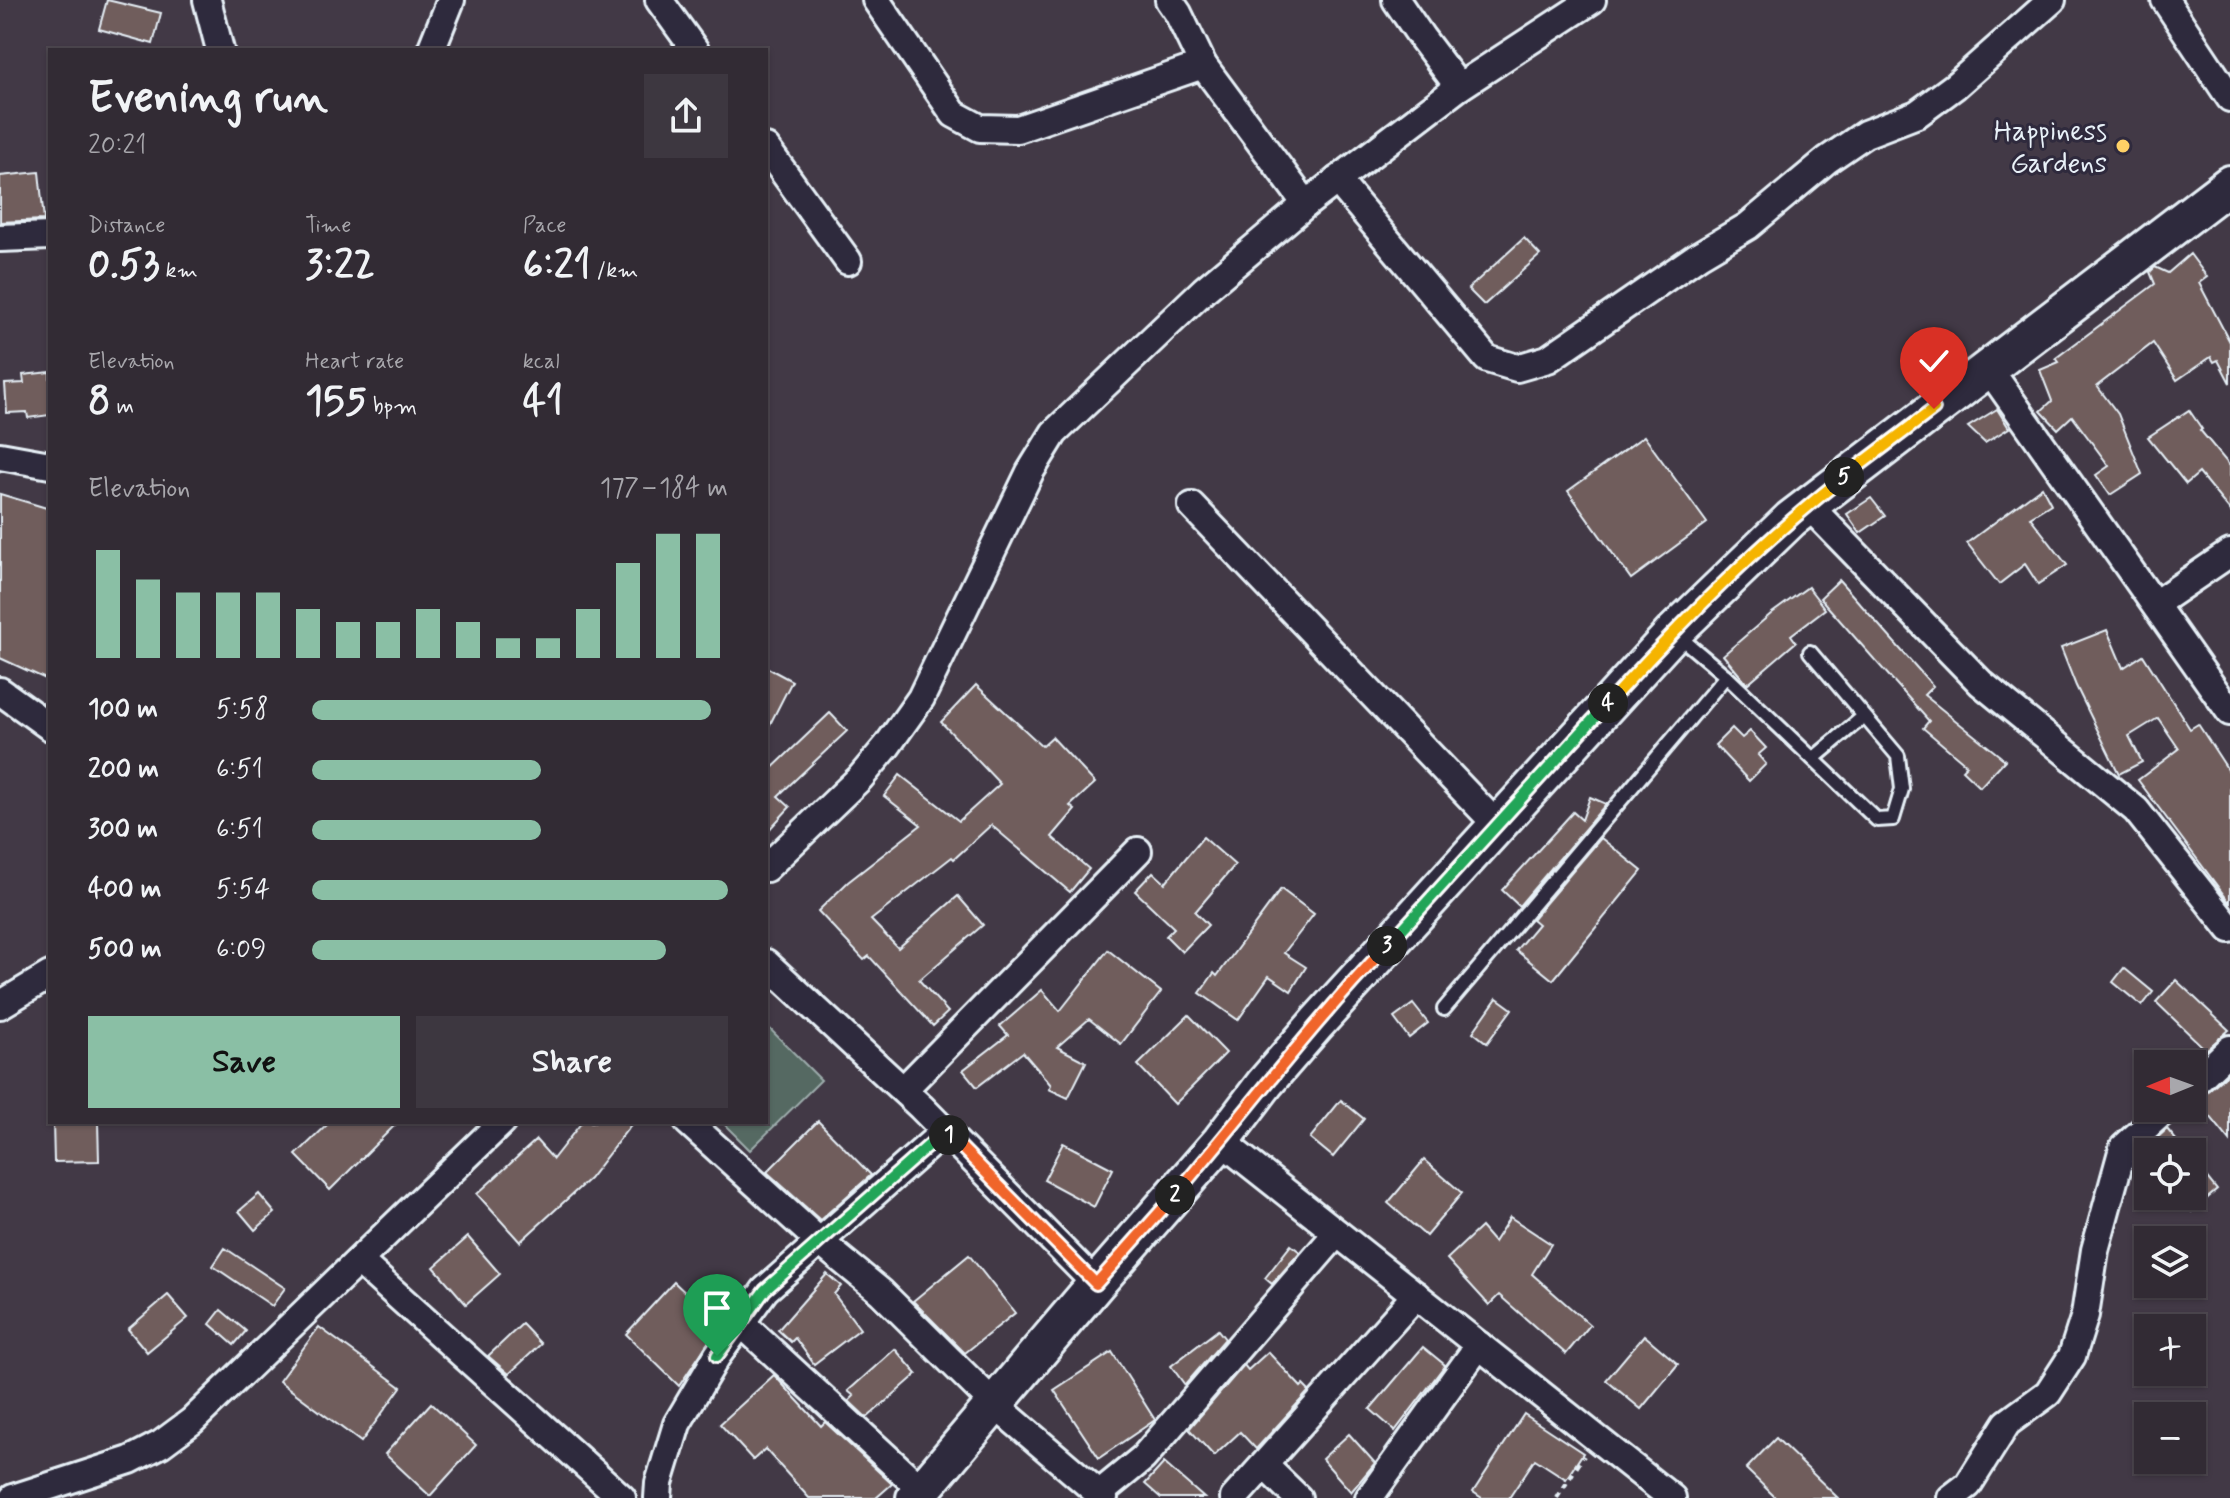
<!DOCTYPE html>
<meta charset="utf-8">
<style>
body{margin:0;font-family:Mynerve,sans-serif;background:#3d3740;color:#f1f3f6;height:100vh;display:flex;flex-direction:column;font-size:30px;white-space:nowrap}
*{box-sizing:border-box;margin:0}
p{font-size:26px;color:#a8a7ac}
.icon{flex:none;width:44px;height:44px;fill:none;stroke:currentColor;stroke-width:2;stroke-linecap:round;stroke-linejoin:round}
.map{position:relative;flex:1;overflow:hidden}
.drawer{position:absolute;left:48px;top:48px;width:720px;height:1076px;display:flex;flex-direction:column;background:#322b34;border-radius:0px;box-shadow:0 2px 6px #0004,0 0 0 2px #4d474f}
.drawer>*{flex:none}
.needle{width:52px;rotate:269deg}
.fabs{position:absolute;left:2134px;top:1050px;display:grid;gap:16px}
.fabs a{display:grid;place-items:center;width:72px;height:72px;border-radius:0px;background:#322b34;box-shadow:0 2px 6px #0004,0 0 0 2px #4d474f;font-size:40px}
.pin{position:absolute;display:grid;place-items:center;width:68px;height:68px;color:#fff;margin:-82px -34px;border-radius:50% 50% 50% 0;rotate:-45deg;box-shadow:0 0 8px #0007}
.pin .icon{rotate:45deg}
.km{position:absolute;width:40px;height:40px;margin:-20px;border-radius:50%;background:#222;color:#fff;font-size:22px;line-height:40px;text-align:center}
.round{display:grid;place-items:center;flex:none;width:84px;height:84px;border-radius:0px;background:#3d3740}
.overview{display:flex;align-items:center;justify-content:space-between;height:136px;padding:0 40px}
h1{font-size:44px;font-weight:800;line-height:60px}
.stats{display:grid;grid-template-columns:repeat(3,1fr);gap:12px;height:136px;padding:8px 40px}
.stats div{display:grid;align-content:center}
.stats b{font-size:40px;font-weight:800}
.stats small{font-size:22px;font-weight:400}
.stats p{font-size:22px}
.chart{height:224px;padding:16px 40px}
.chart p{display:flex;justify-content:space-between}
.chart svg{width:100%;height:144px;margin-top:8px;stroke:#8abfa5;stroke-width:6}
.primary-button{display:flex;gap:16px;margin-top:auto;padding:16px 40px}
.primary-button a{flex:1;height:92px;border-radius:0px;background:#8abfa5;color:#111;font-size:32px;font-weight:800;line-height:92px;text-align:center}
.primary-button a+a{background:#3d3740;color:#f1f3f6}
ul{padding:0 40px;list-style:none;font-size:26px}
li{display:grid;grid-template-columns:128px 96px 1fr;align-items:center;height:60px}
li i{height:20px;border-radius:10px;background:#8abfa5}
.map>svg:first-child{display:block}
.green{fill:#546962;stroke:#9eadad;stroke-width:2}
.building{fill:#6f5d5c;stroke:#e8f1f8;stroke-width:2}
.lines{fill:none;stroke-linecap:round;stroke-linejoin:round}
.lane-casing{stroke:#e8f1f8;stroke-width:18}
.street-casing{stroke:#e8f1f8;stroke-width:32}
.secondary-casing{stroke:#e8f1f8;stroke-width:42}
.path{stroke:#e8f1f8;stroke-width:4;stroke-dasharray:6 6;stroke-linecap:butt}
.lane{stroke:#2f2a3d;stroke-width:12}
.street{stroke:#2f2a3d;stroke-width:26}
.secondary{stroke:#2f2a3d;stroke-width:36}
.split-1-casing{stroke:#fff;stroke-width:16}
.split-2-casing{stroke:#fff;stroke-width:16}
.split-3-casing{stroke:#fff;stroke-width:16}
.split-4-casing{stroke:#fff;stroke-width:16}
.split-5-casing{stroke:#fff;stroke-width:16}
.split-6-casing{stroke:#fff;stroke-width:16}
.split-1{stroke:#22a559;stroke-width:10}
.split-2{stroke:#f0652b;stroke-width:10}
.split-3{stroke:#f0652b;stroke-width:10}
.split-4{stroke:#22a559;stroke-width:10}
.split-5{stroke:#f5b400;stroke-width:10}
.split-6{stroke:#f5b400;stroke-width:10}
.poi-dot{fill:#ffd166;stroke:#2f2a3d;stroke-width:3}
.labels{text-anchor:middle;stroke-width:6;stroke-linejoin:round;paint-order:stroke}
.poi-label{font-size:28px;fill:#e8f1f8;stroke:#2f2a3d;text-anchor:end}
</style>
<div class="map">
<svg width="2230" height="1498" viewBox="0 0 2230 1498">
<rect width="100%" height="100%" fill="#423946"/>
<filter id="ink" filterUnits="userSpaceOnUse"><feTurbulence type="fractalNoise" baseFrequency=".0125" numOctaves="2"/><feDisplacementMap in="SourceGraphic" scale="16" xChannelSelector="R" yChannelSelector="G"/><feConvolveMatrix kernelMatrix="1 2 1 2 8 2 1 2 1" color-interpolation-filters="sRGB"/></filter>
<g filter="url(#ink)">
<!-- green -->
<polygon class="green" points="766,1025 821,1080 750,1150 722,1122 766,1122"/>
<!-- building -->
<g class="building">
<polygon points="107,0 161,13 153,44 99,29"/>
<polygon points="39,172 44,220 0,222 0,176"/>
<polygon points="1524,238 1540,255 1484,305 1468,289"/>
<polygon points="2190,254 2207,277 2199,283 2230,342 2230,383 2218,360 2214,362 2211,357 2177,380 2153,343 2097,386 2118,414 2142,474 2110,495 2096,475 2109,466 2072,416 2058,429 2041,411 2052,401 2040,370 2059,362 2056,358 2155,284 2150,272 2155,267 2168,273"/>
<polygon points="50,372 50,415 28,418 27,412 7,413 5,384 24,383 23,375"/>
<polygon points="1997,409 2009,428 1985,443 1968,427"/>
<polygon points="2189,410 2202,429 2200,430 2230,466 2230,511 2199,473 2186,484 2148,437"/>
<polygon points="1644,436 1707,523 1631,579 1568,491"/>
<polygon points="2042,487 2051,504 2030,517 2067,565 2038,584 2025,564 1999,584 1967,543"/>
<polygon points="0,494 50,509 50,681 0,658"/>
<polygon points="1871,498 1885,516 1860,533 1847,514"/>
<polygon points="1839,580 1933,686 1924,695 2005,760 1980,787 1962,770 1967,765 1923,728 1929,721 1820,598"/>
<polygon points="1808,587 1825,609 1791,635 1796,642 1747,684 1723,655 1772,613"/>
<polygon points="2107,630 2123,668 2143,655 2190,729 2198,724 2230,773 2230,903 2138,780 2179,749 2158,718 2129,736 2142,762 2119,774 2076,686 2061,648"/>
<polygon points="766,667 792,681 766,732"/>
<polygon points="976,685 1042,746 1052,737 1095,783 1070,806 1075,810 1052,837 1089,869 1070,892 991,825 954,859 952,857 871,920 898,948 958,896 983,925 919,980 948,1012 933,1026 869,956 864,960 818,911 848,882 921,825 884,796 900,775 959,821 1000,784 941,722"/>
<polygon points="830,713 847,731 778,796 790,807 766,833 766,774"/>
<polygon points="1732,728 1742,738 1750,731 1766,748 1758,755 1766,764 1749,781 1715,745"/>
<polygon points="1590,797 1606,804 1519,906 1502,890 1573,812 1582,820"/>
<polygon points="1203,837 1235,865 1195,912 1208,925 1182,952 1166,936 1174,928 1135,891 1153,872 1165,883"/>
<polygon points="1601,838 1642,871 1553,980 1516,950 1538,924 1532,919"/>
<polygon points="1281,889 1314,914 1284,953 1306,967 1291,991 1269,976 1238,1020 1200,993 1214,973 1217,976"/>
<polygon points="1108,950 1161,992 1121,1044 1089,1019 1057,1047 1086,1062 1068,1098 1049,1089 1051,1085 1023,1052 977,1087 963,1070 1008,1035 1000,1026 1042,990 1060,1011"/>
<polygon points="2124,968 2153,992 2142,1006 2113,982"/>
<polygon points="2176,980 2229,1030 2206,1050 2156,1002"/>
<polygon points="1497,998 1512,1009 1487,1043 1473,1032"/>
<polygon points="1413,1004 1428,1023 1409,1038 1394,1018"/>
<polygon points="1189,1015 1226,1053 1175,1104 1138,1065"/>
<polygon points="2230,1072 2230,1141 2197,1100"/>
<polygon points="1341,1100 1364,1119 1333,1157 1310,1138"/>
<polygon points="818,1121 871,1175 820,1220 767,1172"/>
<polygon points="53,1122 98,1122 99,1161 54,1162"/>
<polygon points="330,1122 398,1122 330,1190 296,1155"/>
<polygon points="582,1122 633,1122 589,1179 520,1242 477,1194 536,1140 553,1159"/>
<polygon points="2167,1129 2186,1152 2142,1152"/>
<polygon points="1063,1143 1113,1169 1094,1207 1044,1180"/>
<polygon points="2192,1159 2217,1190 2192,1211"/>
<polygon points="1424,1160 1462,1193 1426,1236 1388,1203"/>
<polygon points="259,1194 275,1213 255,1230 239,1211"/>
<polygon points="1510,1217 1551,1244 1532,1274 1590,1325 1566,1354 1499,1295 1489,1305 1447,1259 1481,1227 1494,1242"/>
<polygon points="468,1237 500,1274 466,1304 434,1267"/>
<polygon points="1291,1245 1300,1252 1272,1284 1265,1278"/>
<polygon points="225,1248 285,1288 272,1306 213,1266"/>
<polygon points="969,1255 1015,1313 965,1353 913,1301"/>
<polygon points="827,1274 841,1286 834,1294 860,1329 814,1364 795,1338 791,1342 778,1330"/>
<polygon points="674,1282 720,1325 679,1386 626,1334"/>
<polygon points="168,1295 188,1318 147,1352 128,1329"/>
<polygon points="221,1310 246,1331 234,1345 210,1324"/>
<polygon points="522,1324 541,1344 509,1374 488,1356"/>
<polygon points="319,1327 401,1387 361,1442 279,1381"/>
<polygon points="1218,1330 1225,1339 1185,1385 1171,1366"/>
<polygon points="1644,1335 1678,1364 1641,1409 1606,1380"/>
<polygon points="1423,1347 1445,1365 1395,1431 1370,1409"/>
<polygon points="895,1349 917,1374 867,1418 849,1401 854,1396 848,1391"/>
<polygon points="1112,1352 1155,1420 1099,1458 1054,1390"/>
<polygon points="1268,1352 1301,1387 1303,1385 1309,1391 1256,1449 1240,1432 1214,1456 1189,1429 1244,1365 1248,1370"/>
<polygon points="774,1375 821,1426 825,1422 892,1484 876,1498 809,1498 765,1449 753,1460 720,1424"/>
<polygon points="431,1403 476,1445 430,1496 385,1454"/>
<polygon points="1524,1414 1583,1453 1566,1479 1535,1459 1509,1498 1482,1498 1473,1492"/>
<polygon points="1349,1434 1375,1463 1351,1492 1322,1459"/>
<polygon points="1776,1438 1838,1498 1776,1498 1746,1469"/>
<polygon points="1164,1463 1204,1498 1161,1498 1145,1484"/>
</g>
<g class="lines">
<defs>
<g id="lane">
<polyline points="1676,634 1726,676 1877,820 1893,819 1902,789 1898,756 1810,652"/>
<polyline points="1813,759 1864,716"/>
<polyline points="1444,1009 1726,676"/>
</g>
<g id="street">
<polyline points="207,0 220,50"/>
<polyline points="659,0 695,50"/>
<polyline points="876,0 954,114 980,128 1018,129 1203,65"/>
<polyline points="1169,0 1178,13 1203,65 1306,204"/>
<polyline points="1396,0 1422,38 1459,87"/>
<polyline points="2165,0 2230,98"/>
<polyline points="431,50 451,0"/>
<polyline points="766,148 848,261"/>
<polyline points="1337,180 1487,359 1517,368 1548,359 1699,255 1748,226 1827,160 1865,134 1917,114 1955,86 2052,0"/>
<polyline points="0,238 50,236"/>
<polyline points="1989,369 2230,712"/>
<polyline points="0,456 50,465"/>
<polyline points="1808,505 1981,683 2136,810 2230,929"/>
<polyline points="1192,506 1497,825"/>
<polyline points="2155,604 2230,553"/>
<polyline points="0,691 50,727"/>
<polyline points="766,868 860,778 887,746 921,698 1030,472 1054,433 1204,290 1306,204 1459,87 1592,0"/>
<polyline points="766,963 921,1107 1096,1284"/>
<polyline points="0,1005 50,975"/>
<polyline points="2192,1085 2230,1049"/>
<polyline points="903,1090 1138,851"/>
<polyline points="688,1122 820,1242 881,1292 994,1404 1104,1498"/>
<polyline points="1221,1141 1672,1498"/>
<polyline points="359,1261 622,1498"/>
<polyline points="741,1323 922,1490"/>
<polyline points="1264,1465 1298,1498"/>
<polyline points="1099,1494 1143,1458 1337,1233"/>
<polyline points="13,1498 130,1460 161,1444 192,1421 502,1122"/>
<polyline points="658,1498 659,1483 677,1424 717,1356 765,1290 945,1131"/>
<polyline points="1234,1498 1416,1295"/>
<polyline points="1369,1498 1479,1345"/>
<polyline points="1951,1498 1968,1485 2007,1423 2048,1393 2072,1356 2085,1315 2095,1250 2123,1148 2167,1108"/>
</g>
<polyline id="secondary" points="915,1498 1096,1284 1221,1141 1265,1083 1317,1023 1674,632 1791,519 2230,184"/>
</defs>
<!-- lane casing -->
<use href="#lane" class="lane-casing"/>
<!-- street casing -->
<use href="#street" class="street-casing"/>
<!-- secondary casing -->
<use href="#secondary" class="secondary-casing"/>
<!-- path -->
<polyline class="path" points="1557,1498 1584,1456"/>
<!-- lane -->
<use href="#lane" class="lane"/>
<!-- street -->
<use href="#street" class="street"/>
<!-- secondary -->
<use href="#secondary" class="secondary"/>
</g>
</g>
<g class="lines" filter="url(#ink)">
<defs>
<polyline id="split-1" points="717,1356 765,1290 945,1131 949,1135"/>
<polyline id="split-2" points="949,1135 1096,1284 1175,1195"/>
<path id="split-3" d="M1175,1195C1246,1112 1311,1025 1387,946"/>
<polyline id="split-4" points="1387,946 1608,703"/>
<path id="split-5" d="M1608,703C1681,623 1758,544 1844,477"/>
<polyline id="split-6" points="1844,477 1934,409"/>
</defs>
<!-- split-1 casing -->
<use href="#split-1" class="split-1-casing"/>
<!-- split-2 casing -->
<use href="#split-2" class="split-2-casing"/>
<!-- split-3 casing -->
<use href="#split-3" class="split-3-casing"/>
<!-- split-4 casing -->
<use href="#split-4" class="split-4-casing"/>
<!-- split-5 casing -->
<use href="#split-5" class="split-5-casing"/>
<!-- split-6 casing -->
<use href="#split-6" class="split-6-casing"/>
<!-- split-1 -->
<use href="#split-1" class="split-1"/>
<!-- split-2 -->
<use href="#split-2" class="split-2"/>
<!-- split-3 -->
<use href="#split-3" class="split-3"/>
<!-- split-4 -->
<use href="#split-4" class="split-4"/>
<!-- split-5 -->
<use href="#split-5" class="split-5"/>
<!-- split-6 -->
<use href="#split-6" class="split-6"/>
</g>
<!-- markers -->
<circle class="poi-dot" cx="2123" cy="146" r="8"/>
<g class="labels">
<!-- poi labels -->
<g class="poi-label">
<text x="2107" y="140">Happiness<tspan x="2107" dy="32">Gardens</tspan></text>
</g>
</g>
</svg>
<div class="fabs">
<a><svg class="needle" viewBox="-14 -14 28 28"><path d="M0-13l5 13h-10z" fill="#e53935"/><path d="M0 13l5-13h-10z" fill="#a8a7ac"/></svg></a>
<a><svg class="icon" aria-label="locate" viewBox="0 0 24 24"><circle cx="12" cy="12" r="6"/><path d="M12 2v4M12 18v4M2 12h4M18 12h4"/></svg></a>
<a><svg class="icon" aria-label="layers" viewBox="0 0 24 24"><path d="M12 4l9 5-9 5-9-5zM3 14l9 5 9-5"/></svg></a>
<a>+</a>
<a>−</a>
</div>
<div class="pin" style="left:717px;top:1356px;background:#1e9e55"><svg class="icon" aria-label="arrive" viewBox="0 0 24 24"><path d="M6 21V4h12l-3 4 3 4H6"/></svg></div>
<div class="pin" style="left:1934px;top:409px;background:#d93025"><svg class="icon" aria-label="check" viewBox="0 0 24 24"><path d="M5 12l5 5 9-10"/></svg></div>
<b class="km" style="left:949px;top:1135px">1</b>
<b class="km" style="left:1175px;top:1195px">2</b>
<b class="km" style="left:1387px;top:946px">3</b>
<b class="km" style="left:1608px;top:703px">4</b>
<b class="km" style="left:1844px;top:477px">5</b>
<section class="drawer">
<div class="overview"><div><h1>Evening run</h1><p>20:21</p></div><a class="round"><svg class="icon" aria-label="share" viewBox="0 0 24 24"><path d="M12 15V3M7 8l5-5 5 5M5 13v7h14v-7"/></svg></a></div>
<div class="stats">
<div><p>Distance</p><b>0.53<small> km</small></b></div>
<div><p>Time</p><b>3:22</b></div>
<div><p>Pace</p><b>6:21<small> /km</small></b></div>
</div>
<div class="stats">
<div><p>Elevation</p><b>8<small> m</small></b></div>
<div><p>Heart rate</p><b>155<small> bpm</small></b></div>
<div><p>kcal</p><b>41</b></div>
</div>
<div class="chart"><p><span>Elevation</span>177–184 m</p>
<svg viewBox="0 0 160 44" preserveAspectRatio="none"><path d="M5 44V11M15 44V20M25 44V24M35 44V24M45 44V24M55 44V29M65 44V33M75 44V33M85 44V29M95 44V33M105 44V38M115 44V38M125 44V29M135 44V15M145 44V6M155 44V6"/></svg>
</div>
<ul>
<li><b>100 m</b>5:58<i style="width:96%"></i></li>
<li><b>200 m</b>6:51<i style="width:55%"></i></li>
<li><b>300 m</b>6:51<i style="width:55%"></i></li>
<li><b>400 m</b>5:54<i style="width:100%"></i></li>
<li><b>500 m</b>6:09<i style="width:85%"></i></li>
</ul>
<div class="primary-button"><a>Save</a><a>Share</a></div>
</section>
</div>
